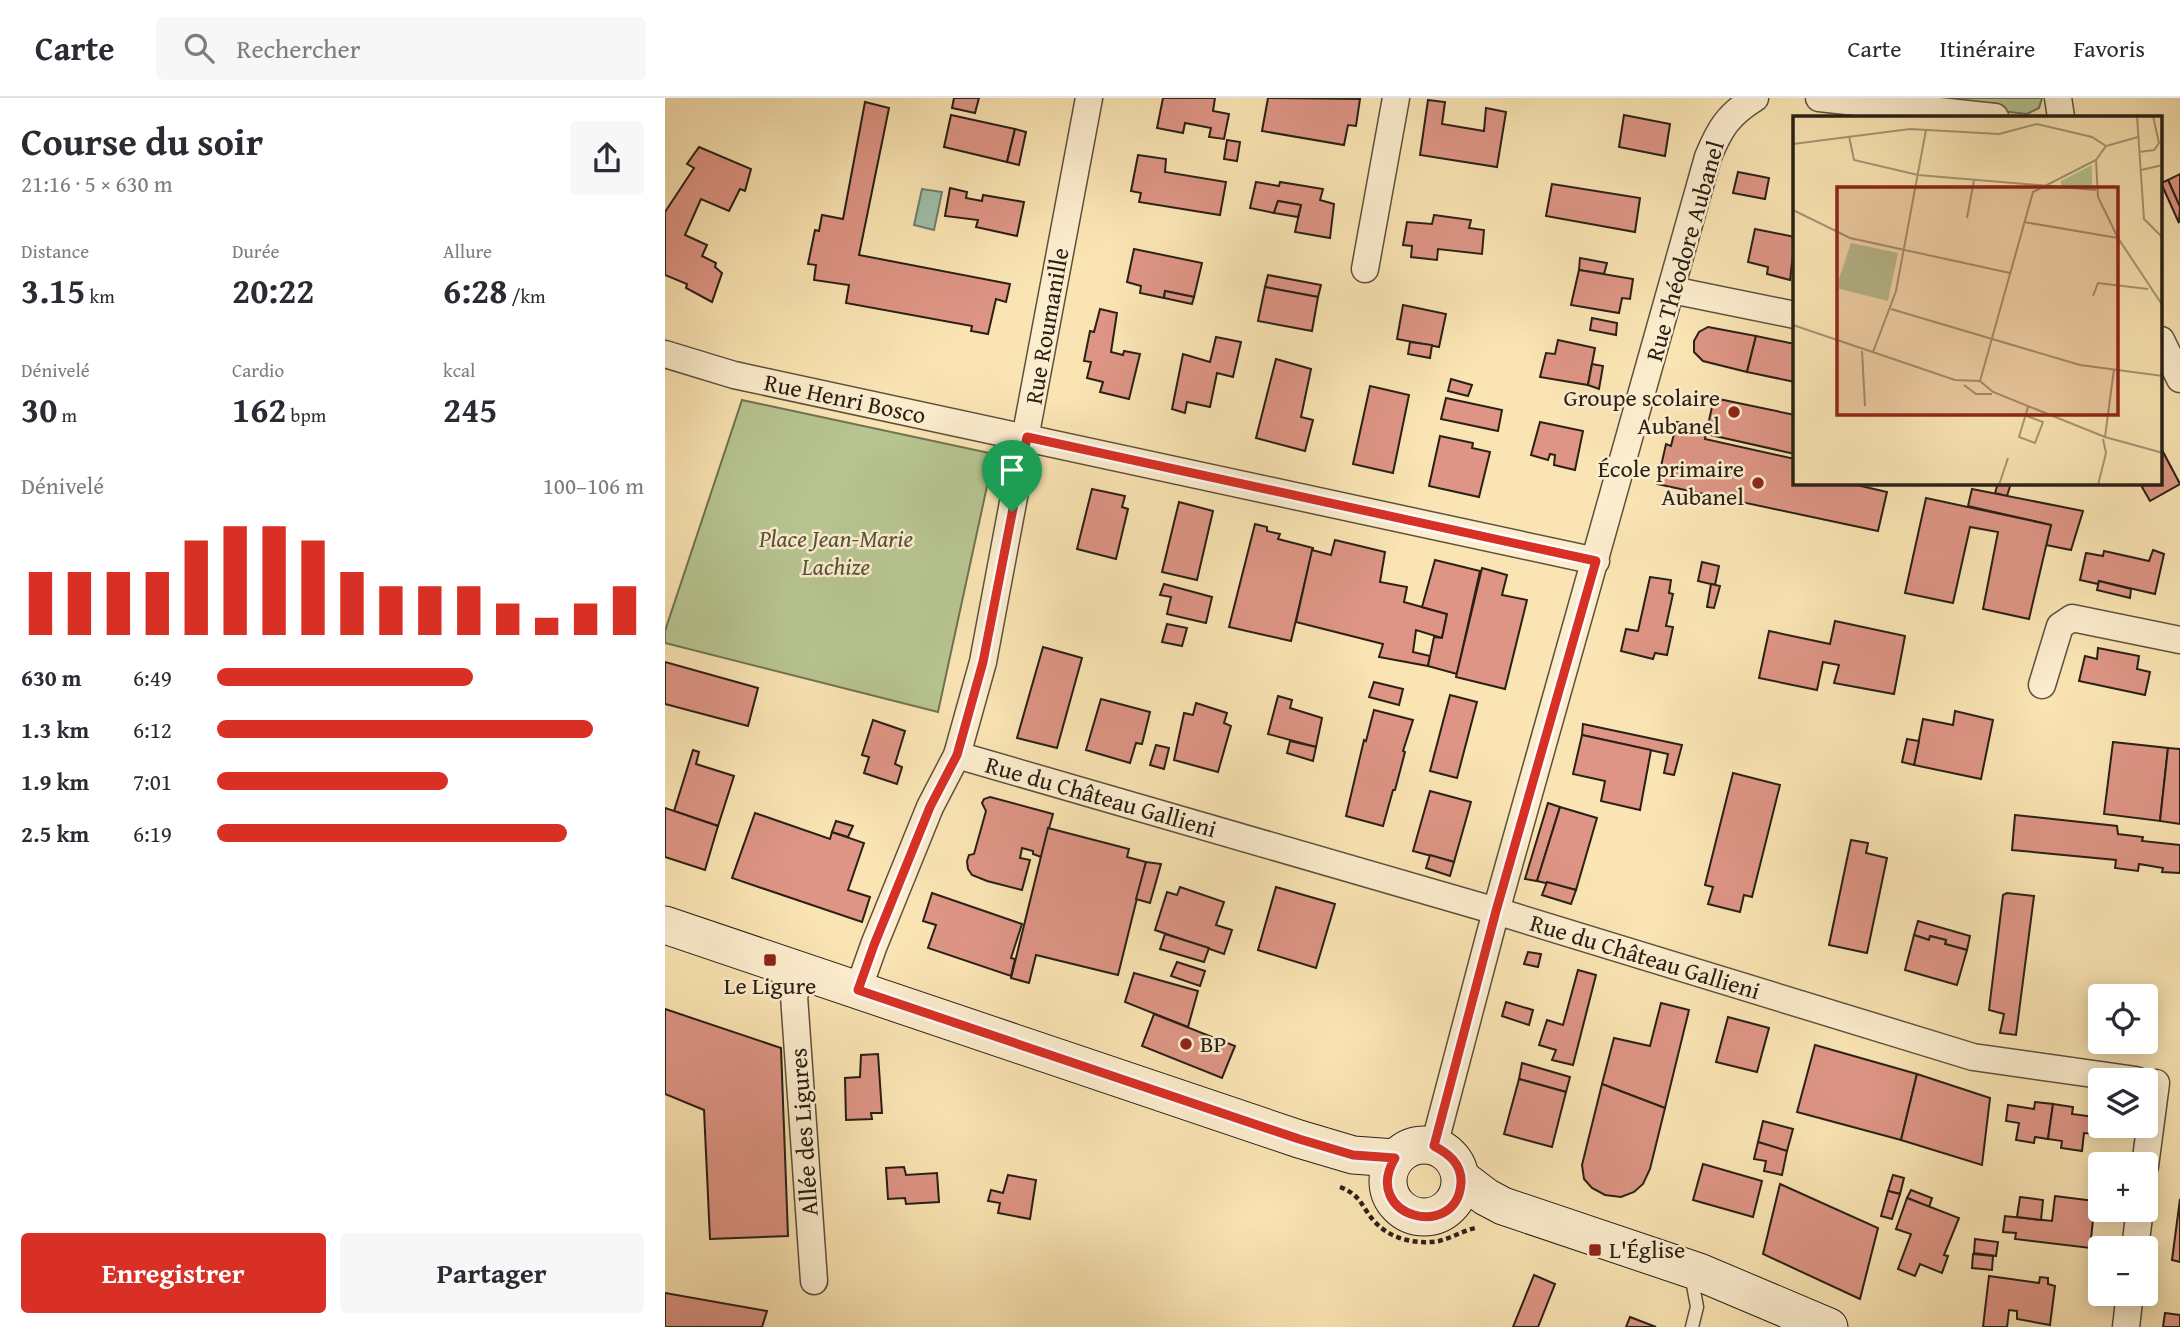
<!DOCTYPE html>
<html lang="fr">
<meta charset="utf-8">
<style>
body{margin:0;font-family:"Gentium Book Plus",serif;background:#f7f7f7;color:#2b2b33;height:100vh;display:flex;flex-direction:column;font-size:26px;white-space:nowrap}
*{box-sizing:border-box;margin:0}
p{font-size:23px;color:#7c7c81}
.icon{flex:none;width:38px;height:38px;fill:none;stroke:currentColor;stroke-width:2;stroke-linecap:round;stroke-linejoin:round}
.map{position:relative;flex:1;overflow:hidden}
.panel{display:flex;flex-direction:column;background:#fff;width:665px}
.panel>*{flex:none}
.tools{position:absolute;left:1423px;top:886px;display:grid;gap:14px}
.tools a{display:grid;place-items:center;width:70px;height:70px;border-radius:7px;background:#fff;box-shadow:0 4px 18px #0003;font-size:35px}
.pin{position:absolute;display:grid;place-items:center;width:60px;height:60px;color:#fff;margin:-72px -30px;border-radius:50% 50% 50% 0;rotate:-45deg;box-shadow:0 0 7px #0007}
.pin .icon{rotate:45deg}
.round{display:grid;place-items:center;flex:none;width:74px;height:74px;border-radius:7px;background:#f7f7f7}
.summary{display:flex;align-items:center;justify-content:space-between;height:119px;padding:0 21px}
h1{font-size:38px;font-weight:600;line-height:52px}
.metrics{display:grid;grid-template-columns:repeat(3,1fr);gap:10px;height:119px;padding:7px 21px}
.metrics div{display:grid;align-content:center}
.metrics b{font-size:35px;font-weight:600}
.metrics small{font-size:19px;font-weight:400}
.metrics p{font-size:19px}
.chart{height:196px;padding:14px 21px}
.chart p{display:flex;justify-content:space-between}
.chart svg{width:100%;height:126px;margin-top:7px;stroke:#d93025;stroke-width:6}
.action{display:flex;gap:14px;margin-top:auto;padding:14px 21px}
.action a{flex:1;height:80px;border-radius:7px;background:#d93025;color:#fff;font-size:28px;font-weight:600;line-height:80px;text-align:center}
.action a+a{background:#f7f7f7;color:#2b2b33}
ul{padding:0 21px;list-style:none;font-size:23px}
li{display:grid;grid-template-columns:112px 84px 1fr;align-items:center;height:52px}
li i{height:18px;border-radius:9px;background:#d93025}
header{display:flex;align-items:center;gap:42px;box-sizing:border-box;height:98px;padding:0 35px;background:#fff;border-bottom:2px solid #e1e1e2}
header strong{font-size:33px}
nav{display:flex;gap:38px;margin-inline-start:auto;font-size:24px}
.search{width:490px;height:63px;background:#f7f7f7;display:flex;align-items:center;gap:18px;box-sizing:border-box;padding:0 24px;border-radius:7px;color:#7c7c81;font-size:26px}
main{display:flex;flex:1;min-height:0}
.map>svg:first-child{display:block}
.green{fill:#b7c591;stroke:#707254;stroke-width:2}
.water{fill:#9fbfa9;stroke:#707f6e;stroke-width:2}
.building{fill:#de9585;stroke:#292016;stroke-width:2}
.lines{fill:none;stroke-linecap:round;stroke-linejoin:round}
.service-casing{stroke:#5d513d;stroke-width:15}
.minor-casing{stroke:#5d513d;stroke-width:29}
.secondary-casing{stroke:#292016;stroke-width:39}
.path{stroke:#292016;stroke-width:4.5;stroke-dasharray:5 3.5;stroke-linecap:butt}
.service{stroke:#fcedce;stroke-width:12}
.minor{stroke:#fcedce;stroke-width:26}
.secondary{stroke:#fcedce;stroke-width:37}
.route-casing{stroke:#fff;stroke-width:14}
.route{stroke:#d93025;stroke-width:9}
.poi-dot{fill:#8f2418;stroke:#fcedce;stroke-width:2.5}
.labels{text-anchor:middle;stroke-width:5;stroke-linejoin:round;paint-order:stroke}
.street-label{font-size:24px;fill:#292016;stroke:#fcedce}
.poi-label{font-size:24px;fill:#292016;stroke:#fcedce;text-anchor:end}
.park-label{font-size:24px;font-style:italic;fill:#54523b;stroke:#fcedce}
.inset-road{fill:none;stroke:#a69674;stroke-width:2}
.view{fill:#8f2418;fill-opacity:0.15;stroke:#8f2418;stroke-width:3.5}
.inset-edge{fill:none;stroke:#292016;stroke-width:3.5}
</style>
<header>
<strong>Carte</strong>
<div class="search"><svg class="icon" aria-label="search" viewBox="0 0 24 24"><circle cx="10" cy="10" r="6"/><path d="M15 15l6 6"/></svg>Rechercher</div>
<nav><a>Carte</a><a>Itinéraire</a><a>Favoris</a></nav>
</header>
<main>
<section class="panel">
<div class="summary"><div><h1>Course du soir</h1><p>21:16 · 5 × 630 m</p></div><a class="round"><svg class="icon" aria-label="share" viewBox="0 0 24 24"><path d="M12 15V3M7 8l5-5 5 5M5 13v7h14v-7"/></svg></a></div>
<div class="metrics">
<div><p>Distance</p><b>3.15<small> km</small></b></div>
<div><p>Durée</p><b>20:22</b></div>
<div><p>Allure</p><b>6:28<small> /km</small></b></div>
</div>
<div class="metrics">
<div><p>Dénivelé</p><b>30<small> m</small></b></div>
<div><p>Cardio</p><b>162<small> bpm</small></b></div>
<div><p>kcal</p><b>245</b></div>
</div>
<div class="chart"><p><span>Dénivelé</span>100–106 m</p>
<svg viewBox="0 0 160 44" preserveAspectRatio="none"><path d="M5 44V22M15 44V22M25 44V22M35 44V22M45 44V11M55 44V6M65 44V6M75 44V11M85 44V22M95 44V27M105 44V27M115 44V27M125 44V33M135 44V38M145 44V33M155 44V27"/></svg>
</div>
<ul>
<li><b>630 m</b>6:49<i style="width:60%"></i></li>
<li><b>1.3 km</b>6:12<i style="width:88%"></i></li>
<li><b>1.9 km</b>7:01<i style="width:54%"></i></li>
<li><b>2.5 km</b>6:19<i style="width:82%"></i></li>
</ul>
<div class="action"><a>Enregistrer</a><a>Partager</a></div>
</section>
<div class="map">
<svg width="1515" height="1229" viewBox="0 0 1515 1229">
<rect width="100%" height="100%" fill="#fae4b3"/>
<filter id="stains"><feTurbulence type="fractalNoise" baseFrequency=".00286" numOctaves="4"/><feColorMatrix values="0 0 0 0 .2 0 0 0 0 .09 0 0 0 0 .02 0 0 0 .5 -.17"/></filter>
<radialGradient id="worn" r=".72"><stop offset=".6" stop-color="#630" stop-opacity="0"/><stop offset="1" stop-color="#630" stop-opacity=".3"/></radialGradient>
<!-- green -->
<g class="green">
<polygon points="1223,0 1377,0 1374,10 1362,16"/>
<polygon points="77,302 329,356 273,614 0,545 0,533"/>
</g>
<!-- water -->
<polygon class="water" points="257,91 277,94 269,132 249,127"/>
<!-- building -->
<g class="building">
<polygon points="289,0 314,0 310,15 287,10"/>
<polygon points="498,0 550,0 548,13 564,16 559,41 544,39 546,30 520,25 518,35 492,30"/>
<polygon points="603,0 695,1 691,28 683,27 679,47 597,33"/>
<polygon points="763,2 780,4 777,26 819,33 821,10 841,14 832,69 755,57"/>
<polygon points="200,4 224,10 194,157 345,186 341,204 331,201 323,236 306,233 307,228 181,205 184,187 149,182 151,167 143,166 150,132 154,133 157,117 178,121"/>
<polygon points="286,17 350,31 342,64 279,49"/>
<polygon points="959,17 1005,26 1000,58 954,49"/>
<polygon points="350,31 361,34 354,67 342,64"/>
<polygon points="562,42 575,44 572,63 559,61"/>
<polygon points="34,49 86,71 80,93 75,91 64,113 36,101 20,137 42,147 37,158 51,165 50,169 57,175 47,204 21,190 22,186 0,177 0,114 29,70 22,66"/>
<polygon points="473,57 501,61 500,74 561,84 555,117 474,104 476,95 466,93"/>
<polygon points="1073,74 1104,80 1100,101 1068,95"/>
<polygon points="1515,76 1515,109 1503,82"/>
<polygon points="1503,82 1515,109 1514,125 1496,85"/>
<polygon points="591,84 614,88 615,84 658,91 655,102 669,106 665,140 630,134 636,107 613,103 609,115 585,110"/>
<polygon points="887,86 975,100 970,134 881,118"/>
<polygon points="285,90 302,94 301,100 317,103 318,97 359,104 352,138 311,129 313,122 280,118"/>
<polygon points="613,103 636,107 633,119 609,115"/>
<polygon points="769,117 806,122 804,130 819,132 817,156 773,151 772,162 746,159 747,148 738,147 742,124 767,126"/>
<polygon points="1090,131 1130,139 1125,182 1102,176 1103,169 1083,164"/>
<polygon points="469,151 537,165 529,199 500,193 499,200 475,195 476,188 462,184"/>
<polygon points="915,160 942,165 939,176 914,172"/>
<polygon points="914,172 968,181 965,201 957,200 954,215 906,207"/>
<polygon points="603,177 656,187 653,199 600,189"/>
<polygon points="600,189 653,199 647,233 593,223"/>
<polygon points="500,193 529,199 527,206 499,200"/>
<polygon points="738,207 781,216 774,249 732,241"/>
<polygon points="435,211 452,215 446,254 458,257 459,253 475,256 464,301 435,294 438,284 422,280 426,264 419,263 425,233 429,234"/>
<polygon points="927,220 952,225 951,237 925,232"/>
<polygon points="1043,229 1091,238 1082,274 1038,263 1029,254 1029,243 1034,234"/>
<polygon points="1091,238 1130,246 1130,284 1082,274"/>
<polygon points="551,239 576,244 568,279 552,275 545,309 522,304 520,315 507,311 518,256 545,264"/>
<polygon points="893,242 930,250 923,287 875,279 881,255 890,256"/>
<polygon points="745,244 767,247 765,260 743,256"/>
<polygon points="611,261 646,271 636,319 648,322 640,353 591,340"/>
<polygon points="927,266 938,268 934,291 923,287"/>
<polygon points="786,281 807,287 803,298 783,293"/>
<polygon points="705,288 744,297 728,375 688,366"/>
<polygon points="781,300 837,312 833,333 776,321"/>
<polygon points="1049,300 1130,317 1130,356 1041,336"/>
<polygon points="875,324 918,333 910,372 889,367 890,357 885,356 883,362 866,357"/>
<polygon points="1012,324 1042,330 1040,341 1130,361 1130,385 1183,385 1222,394 1213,433 992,386 1001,346 1006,348"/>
<polygon points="775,338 808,345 807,350 825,354 814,399 764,388"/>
<polygon points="1496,350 1515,386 1485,403 1477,389 1483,385 1496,385"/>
<polygon points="1333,385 1346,385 1342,398 1330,395"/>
<polygon points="427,391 460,398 457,409 463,411 451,461 412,451"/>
<polygon points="1307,391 1418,413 1406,452 1381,447 1386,427 1303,408"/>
<polygon points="1261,400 1386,427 1364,521 1318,511 1333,434 1305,429 1288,505 1240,495"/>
<polygon points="514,404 548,413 532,482 497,474"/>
<polygon points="590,426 602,429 602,433 615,436 613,441 648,450 626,543 564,529"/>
<polygon points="670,442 720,454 715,484 742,489 739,504 782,516 777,540 751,532 748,554 765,558 763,568 714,559 718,546 631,524 647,452 666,457"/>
<polygon points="1488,452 1499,456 1490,496 1434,483 1433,486 1415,482 1421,455 1438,458 1439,453 1484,463"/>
<polygon points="770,462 815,473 792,576 763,568 769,539 777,540 782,516 757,509"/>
<polygon points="1037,464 1054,468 1050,487 1033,483"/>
<polygon points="817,470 842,477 837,497 862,502 840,591 791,579"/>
<polygon points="985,479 1006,482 1004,495 1008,496 1001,528 1008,529 1002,557 990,555 988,561 956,553 961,531 973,533"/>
<polygon points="1434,483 1466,491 1465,500 1432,492"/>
<polygon points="499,486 547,499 541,525 502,516 506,499 495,497"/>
<polygon points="1046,486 1055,488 1049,510 1042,509"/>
<polygon points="1170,523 1240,538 1229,596 1169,585 1174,567 1158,564 1152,592 1094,580 1104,533 1165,546"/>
<polygon points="502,526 522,530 517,548 497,544"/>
<polygon points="378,549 417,560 392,650 352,640"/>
<polygon points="1433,550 1474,558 1472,571 1485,574 1480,597 1414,583 1420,558 1432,561"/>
<polygon points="0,564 93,590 83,628 0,606"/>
<polygon points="709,584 738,591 734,607 704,599"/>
<polygon points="785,597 812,604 792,680 765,673"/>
<polygon points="613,598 627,602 625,610 657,620 651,649 603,636"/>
<polygon points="436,601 485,614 477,646 471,645 465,665 421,652"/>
<polygon points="531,605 562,615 559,625 566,628 553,674 509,662 519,615 528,617"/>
<polygon points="709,612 748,622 738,653 740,654 730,692 728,692 718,728 681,718 699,642 701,643"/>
<polygon points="1290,613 1328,622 1316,681 1249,667 1258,621 1288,627"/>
<polygon points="208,622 240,633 230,666 237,669 232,686 199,675 204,659 197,657"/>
<polygon points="918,626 1017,647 1009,677 999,675 1003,656 917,637"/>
<polygon points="917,637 986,652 975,712 936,703 940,683 908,676"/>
<polygon points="1242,641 1254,643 1249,667 1237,664"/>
<polygon points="625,643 651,649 648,663 622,655"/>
<polygon points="1448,644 1503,650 1495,723 1439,716"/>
<polygon points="491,647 504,650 499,671 485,667"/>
<polygon points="1503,650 1515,651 1515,726 1495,723"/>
<polygon points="28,652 34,654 31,666 69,678 53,728 9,713"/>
<polygon points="1068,675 1115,687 1087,799 1079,797 1075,814 1043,806 1048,789 1040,787"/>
<polygon points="765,693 806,704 789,764 748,753"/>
<polygon points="325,699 388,716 376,759 368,756 368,753 357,750 355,760 365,762 357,792 322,783 307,777 303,771 302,763 304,757 309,756 321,713 317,705 319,701"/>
<polygon points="883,705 895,709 872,783 860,781"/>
<polygon points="895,709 932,720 911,792 872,783"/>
<polygon points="0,710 53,728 40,772 0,759"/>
<polygon points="90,715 165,741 167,734 199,745 183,792 205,799 197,824 67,780"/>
<polygon points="1350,717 1452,728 1453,736 1478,739 1477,743 1515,747 1515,775 1497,774 1498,770 1474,766 1473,773 1450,770 1451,762 1347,752"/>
<polygon points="171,723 188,728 183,739 167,734"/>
<polygon points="383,730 464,751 462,759 481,764 453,877 371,857 364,885 346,880"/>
<polygon points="1186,742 1203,745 1201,755 1222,760 1202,855 1164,847"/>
<polygon points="765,757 789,764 785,778 761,770"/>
<polygon points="481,764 496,766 485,805 471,801"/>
<polygon points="882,784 911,792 906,806 877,797"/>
<polygon points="515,789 559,804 551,827 567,832 559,856 490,832 502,794 512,797"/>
<polygon points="611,789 670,806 651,870 593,852"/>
<polygon points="267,795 357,826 346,860 350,861 346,878 263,850 271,827 258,823"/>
<polygon points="1342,795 1369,798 1351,937 1335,935 1339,916 1324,912 1338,797"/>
<polygon points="1253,823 1305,838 1302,852 1280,846 1281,842 1265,838 1264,842 1249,837"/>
<polygon points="500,836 544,850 539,864 495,851"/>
<polygon points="1249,837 1264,842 1265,838 1281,842 1280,846 1302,852 1292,887 1240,872"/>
<polygon points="863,854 876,856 873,869 859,866"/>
<polygon points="512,864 540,873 535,888 506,878"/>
<polygon points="913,872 931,877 908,967 887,962 891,952 874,947 882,922 898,927"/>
<polygon points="469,875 533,893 523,929 460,904"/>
<polygon points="841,904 868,912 864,927 837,918"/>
<polygon points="996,905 1024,912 1000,1010 937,986 949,940 985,948"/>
<polygon points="0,911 116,950 123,1138 45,1141 39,1012 0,996"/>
<polygon points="489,916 570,948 557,980 477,948"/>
<polygon points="1063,919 1104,930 1092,974 1051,964"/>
<polygon points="1150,947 1252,976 1236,1042 1132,1014"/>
<polygon points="213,956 217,1015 206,1015 207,1021 181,1022 180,980 195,979 196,957"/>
<polygon points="857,965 905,979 901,994 854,981"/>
<polygon points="1252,976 1325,1000 1317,1067 1236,1042"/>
<polygon points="854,981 901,994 887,1049 839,1036"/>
<polygon points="937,986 1000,1010 985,1071 978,1086 969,1094 956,1099 940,1097 927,1090 919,1081 917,1067"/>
<polygon points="1370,1004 1388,1006 1383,1041 1370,1039 1369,1045 1351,1042 1354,1025 1341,1023 1343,1007 1369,1011"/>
<polygon points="1388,1006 1408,1009 1407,1016 1430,1019 1428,1036 1419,1035 1417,1053 1396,1050 1397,1043 1383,1041"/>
<polygon points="1098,1023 1128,1031 1122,1053 1093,1044"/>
<polygon points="1093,1044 1122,1053 1117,1077 1099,1073 1101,1063 1089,1061"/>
<polygon points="1038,1066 1097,1083 1088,1119 1028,1102"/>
<polygon points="239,1069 241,1077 272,1075 274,1104 241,1106 240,1100 223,1101 221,1070"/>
<polygon points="343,1077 371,1082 365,1121 333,1115 335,1105 323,1103 326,1092 338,1095"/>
<polygon points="1228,1077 1239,1080 1235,1096 1223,1093"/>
<polygon points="1115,1086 1213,1130 1195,1201 1098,1156"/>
<polygon points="1246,1092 1267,1100 1264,1109 1242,1100"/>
<polygon points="1223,1093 1235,1096 1227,1121 1216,1118"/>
<polygon points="1390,1098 1430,1103 1425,1150 1350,1141 1351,1135 1338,1134 1340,1118 1387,1123"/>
<polygon points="1355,1099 1378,1102 1376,1122 1352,1119"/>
<polygon points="1242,1100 1294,1120 1279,1157 1283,1158 1277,1175 1255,1166 1250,1178 1233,1171 1246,1136 1231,1131"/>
<polygon points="1515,1101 1515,1164 1507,1162"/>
<polygon points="1310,1141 1333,1144 1331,1158 1309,1155"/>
<polygon points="1308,1156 1328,1158 1327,1172 1307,1170"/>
<polygon points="869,1177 890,1186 873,1229 848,1229"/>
<polygon points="1324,1178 1374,1185 1375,1179 1383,1180 1383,1186 1390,1188 1385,1227 1352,1221 1352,1213 1344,1212 1342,1229 1318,1229"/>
<polygon points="0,1195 102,1213 97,1229 0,1229"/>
<polygon points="1500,1215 1515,1217 1515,1229 1498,1229"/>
<polygon points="965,1219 991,1229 961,1229"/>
</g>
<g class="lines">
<defs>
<polyline id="service" points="1027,1229 1032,1209 1028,1187"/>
<g id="minor">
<polyline points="1154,0 1330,19"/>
<polyline points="1393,0 1396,19"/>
<polyline points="700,171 731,0"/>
<polyline points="1007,192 1130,217"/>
<polyline points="1496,242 1515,281"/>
<polyline points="0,256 69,277 931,463"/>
<polyline points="1377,587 1395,528 1407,520 1515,542"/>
<polyline points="292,657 831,813 1308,959 1471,982"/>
<polyline points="133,887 129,898 149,1183"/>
<polyline points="193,892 209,847 265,709 292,657 318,564 424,0"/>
<path d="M769,1048L831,813L1043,59C1055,30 1063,17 1090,0"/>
<polyline points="1480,1068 1491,985"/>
<polyline points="1470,1150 1475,1111"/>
<polyline points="1461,1229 1465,1195"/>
</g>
<g id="secondary">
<polyline points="0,827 634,1041 688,1057 730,1060"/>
<circle cx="759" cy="1083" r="36"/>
<polyline points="796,1080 821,1099 838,1108 1034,1174 1164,1229"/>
</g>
</defs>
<!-- service casing -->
<use href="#service" class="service-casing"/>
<!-- minor casing -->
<use href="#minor" class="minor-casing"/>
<!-- secondary casing -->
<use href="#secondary" class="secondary-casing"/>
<!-- path -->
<path class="path" d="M675,1089C696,1097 696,1108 709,1123C725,1141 751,1147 774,1143C786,1140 798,1133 810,1130"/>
<!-- service -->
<use href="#service" class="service"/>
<!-- minor -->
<use href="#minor" class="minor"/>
<!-- secondary -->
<use href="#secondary" class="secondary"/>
</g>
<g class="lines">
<defs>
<path id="route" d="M362,339L931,463L831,813L769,1048C784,1056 797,1066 796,1085C792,1144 695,1119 730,1060L688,1057L634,1041L193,892L209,847L265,709L292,657L318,564Z"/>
</defs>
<!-- route casing -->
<use href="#route" class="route-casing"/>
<!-- route -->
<use href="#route" class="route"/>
</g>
<!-- markers -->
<g class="poi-dot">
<circle cx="1069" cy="314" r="7"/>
<circle cx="1093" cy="385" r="7"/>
<rect x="98" y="855" width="14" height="14" rx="3.5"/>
<circle cx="521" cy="946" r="7"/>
<rect x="923" y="1145" width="14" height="14" rx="3.5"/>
</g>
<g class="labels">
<!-- street labels -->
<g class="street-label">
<text transform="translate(1020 153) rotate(-74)" y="8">Rue Théodore Aubanel</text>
<text transform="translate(382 228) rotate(-80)" y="8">Rue Roumanille</text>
<text transform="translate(180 301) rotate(12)" y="8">Rue Henri Bosco</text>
<text transform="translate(436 699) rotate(16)" y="8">Rue du Château Gallieni</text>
<text transform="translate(980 859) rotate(17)" y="8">Rue du Château Gallieni</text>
<text transform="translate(139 1034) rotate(-94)" y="8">Allée des Ligures</text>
</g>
<!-- poi labels -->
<g class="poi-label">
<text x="1055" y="308">Groupe scolaire<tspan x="1055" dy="28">Aubanel</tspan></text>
<text x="1079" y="379">École primaire<tspan x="1079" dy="28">Aubanel</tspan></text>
<text x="105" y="896" text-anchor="middle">Le Ligure</text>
<text x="535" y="954" text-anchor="start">BP</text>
<text x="944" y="1160" text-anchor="start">L'Église</text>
</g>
<!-- park labels -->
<g class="park-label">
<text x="171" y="449">Place Jean-Marie<tspan x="171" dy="28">Lachize</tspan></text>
</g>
</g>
<!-- overview -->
<g transform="translate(1128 18)">
<rect width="369" height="369" fill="#fae4b3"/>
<path d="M299,49V72L268,70V65ZM58,127L105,137L95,185L43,172Z" fill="#b7c591"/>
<path class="inset-road" d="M344,0L351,103L370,122M56,20L61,44L125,59L303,74M0,28L117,13L206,18L244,8L299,21L313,30M346,36L361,34L366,27L360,0M303,44L305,81L325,122L370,190M348,54L370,49M0,94L57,122L217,157M174,102L181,64M231,106L325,122M300,180L305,167L355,173M98,193L287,249L370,260M0,209L162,264L187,265L200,276L312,321L370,337M69,235L72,290M80,236L103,175L133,14M187,265L240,76L303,44L313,30L345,21M171,269L183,278H199M234,300L250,306L242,327L226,321L235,291M312,321L321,253M206,369L215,342M305,369L313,337L310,323"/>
<path class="view" d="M44,71H325V299H44Z"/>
<rect width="369" height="369" class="inset-edge"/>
</g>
<rect width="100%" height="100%" filter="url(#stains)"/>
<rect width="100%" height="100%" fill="url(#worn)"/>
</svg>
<div class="tools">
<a><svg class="icon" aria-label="locate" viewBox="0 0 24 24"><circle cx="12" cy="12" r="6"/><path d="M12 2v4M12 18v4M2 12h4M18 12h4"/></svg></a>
<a><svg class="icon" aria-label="layers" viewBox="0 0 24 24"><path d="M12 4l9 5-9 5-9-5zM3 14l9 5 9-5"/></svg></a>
<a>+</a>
<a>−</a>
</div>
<div class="pin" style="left:347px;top:414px;background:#1e9e55"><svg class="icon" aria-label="arrive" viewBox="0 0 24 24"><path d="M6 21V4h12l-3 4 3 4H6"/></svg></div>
</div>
</main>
